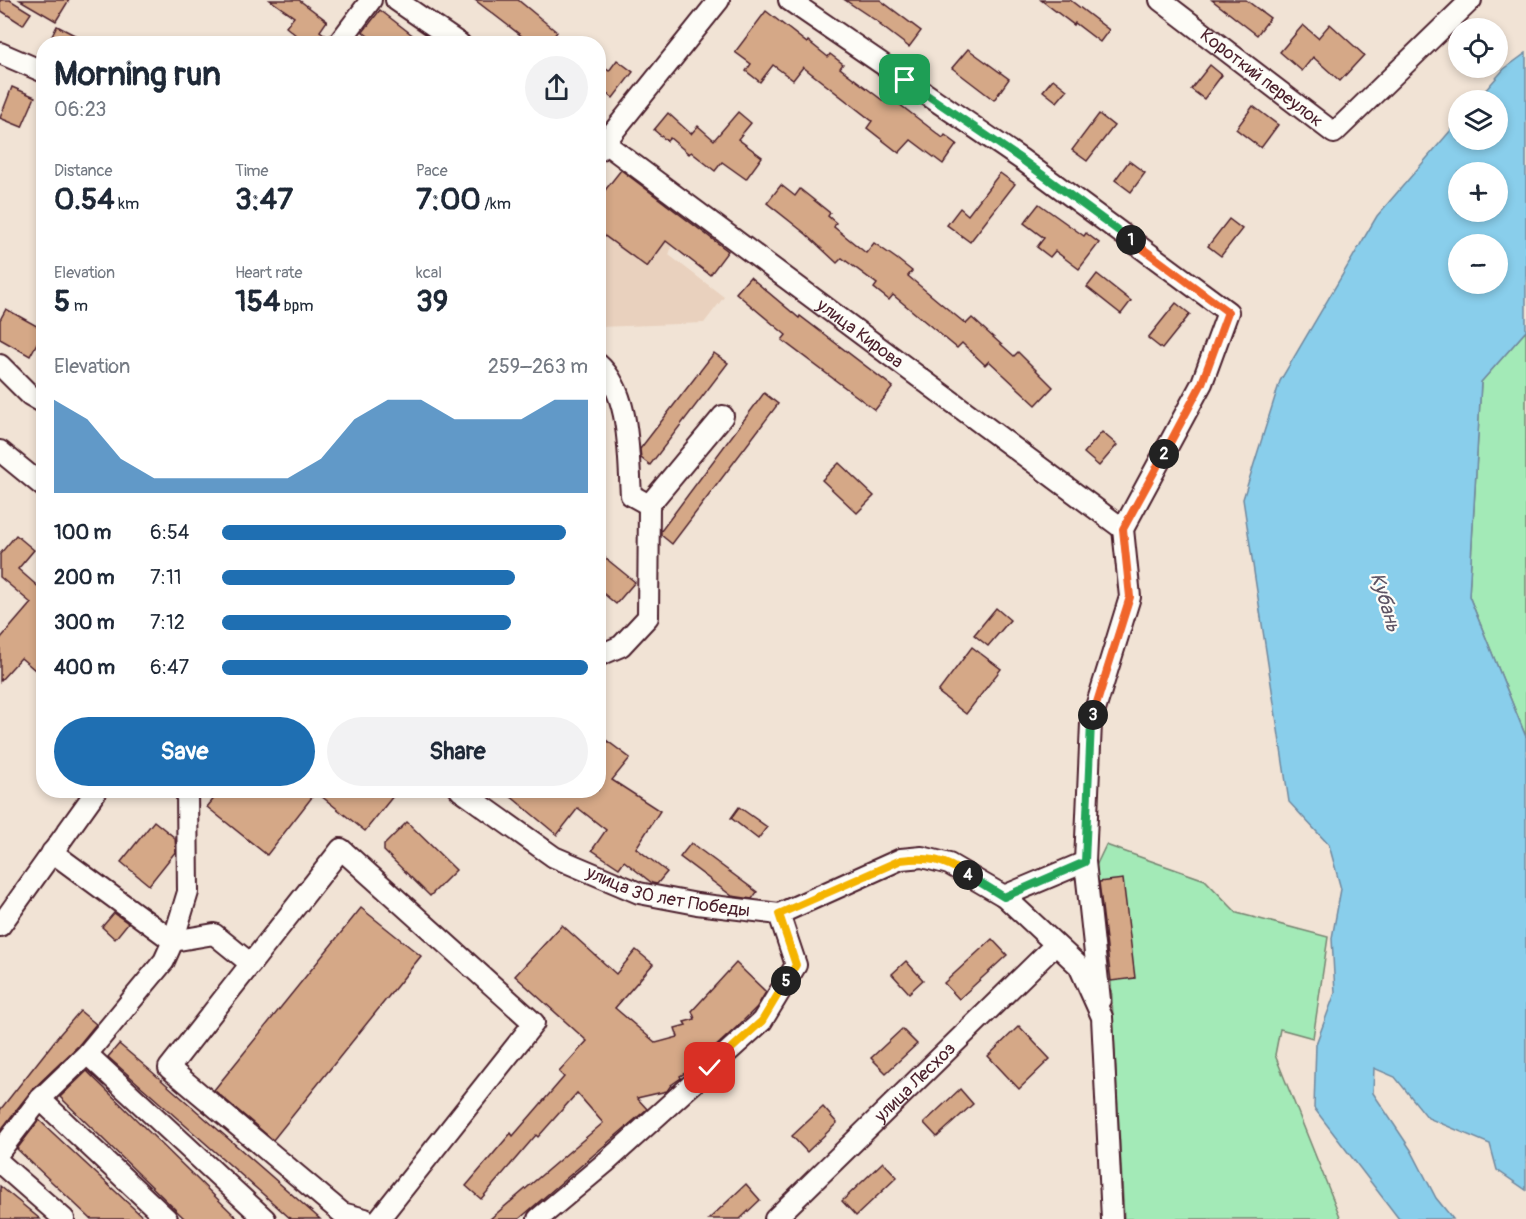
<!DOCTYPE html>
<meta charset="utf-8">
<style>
body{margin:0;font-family:Pangolin,sans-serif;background:#f2f2f3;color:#1f2937;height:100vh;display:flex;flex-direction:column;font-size:22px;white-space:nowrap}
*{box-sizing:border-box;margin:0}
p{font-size:20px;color:#747a83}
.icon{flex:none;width:33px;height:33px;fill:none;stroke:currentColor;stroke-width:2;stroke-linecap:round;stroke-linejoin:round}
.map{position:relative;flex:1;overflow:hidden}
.side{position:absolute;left:36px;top:36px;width:570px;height:762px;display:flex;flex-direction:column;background:#fff;border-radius:24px;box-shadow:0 3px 9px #0003}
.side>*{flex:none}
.controls{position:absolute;left:1448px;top:18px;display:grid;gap:12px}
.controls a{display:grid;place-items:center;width:60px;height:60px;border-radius:50%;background:#fff;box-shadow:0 3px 9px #0003;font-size:30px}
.pin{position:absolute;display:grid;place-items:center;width:51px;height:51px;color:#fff;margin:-26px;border-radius:12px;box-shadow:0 3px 9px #0006}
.km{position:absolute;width:30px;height:30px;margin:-15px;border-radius:50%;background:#222;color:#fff;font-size:16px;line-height:30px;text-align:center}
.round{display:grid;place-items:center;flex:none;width:63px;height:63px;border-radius:32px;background:#f2f2f3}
.head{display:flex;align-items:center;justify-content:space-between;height:102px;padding:0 18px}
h1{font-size:33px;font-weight:800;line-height:45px}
.metrics{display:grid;grid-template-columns:repeat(3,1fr);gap:9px;height:102px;padding:6px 18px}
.metrics div{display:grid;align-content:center}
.metrics b{font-size:30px;font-weight:800}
.metrics small{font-size:16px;font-weight:400}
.metrics p{font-size:16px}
.chart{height:168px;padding:12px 18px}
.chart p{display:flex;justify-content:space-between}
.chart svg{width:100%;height:108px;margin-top:6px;fill:#1f6fb2;opacity:.7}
.button{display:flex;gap:12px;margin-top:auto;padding:12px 18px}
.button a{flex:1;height:69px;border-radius:36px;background:#1f6fb2;color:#fff;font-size:24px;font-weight:800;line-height:69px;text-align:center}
.button a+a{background:#f2f2f3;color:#1f2937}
ul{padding:0 18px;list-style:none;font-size:20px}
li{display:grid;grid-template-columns:96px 72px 1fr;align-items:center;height:45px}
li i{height:15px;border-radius:8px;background:#1f6fb2}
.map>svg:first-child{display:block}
.built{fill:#e9d1be}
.green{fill:#a3eab7;stroke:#768471;stroke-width:1.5}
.water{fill:#89ceeb;stroke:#70889e;stroke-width:1.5;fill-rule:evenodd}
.building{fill:#d5a887;stroke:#4a1f2b;stroke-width:1.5}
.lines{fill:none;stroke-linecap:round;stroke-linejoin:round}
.minor-casing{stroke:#4a1f2b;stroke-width:24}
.minor{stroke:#fdfcf7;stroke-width:20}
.split-1-casing{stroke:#fff;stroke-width:12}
.split-2-casing{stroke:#fff;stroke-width:12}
.split-3-casing{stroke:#fff;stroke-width:12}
.split-4-casing{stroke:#fff;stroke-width:12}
.split-5-casing{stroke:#fff;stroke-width:12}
.split-6-casing{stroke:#fff;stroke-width:12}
.split-1{stroke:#22a559;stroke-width:8}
.split-2{stroke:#f0652b;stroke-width:8}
.split-3{stroke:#f0652b;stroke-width:8}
.split-4{stroke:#22a559;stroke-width:8}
.split-5{stroke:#f5b400;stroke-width:8}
.split-6{stroke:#f5b400;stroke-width:8}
.labels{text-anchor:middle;stroke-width:4.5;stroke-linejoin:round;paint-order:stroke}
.street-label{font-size:18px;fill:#4a1f2b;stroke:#fdfcf7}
.water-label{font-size:20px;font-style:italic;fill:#5d5465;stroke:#fdfcf7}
</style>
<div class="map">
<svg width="1526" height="1219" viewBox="0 0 1526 1219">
<rect width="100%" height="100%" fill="#f1e3d5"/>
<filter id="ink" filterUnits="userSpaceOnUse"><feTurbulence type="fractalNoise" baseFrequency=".0167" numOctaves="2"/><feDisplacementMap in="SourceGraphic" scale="12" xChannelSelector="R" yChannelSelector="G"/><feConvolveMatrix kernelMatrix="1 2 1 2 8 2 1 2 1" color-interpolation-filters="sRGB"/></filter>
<g filter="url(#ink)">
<!-- built -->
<polygon class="built" points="621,169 639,182 625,201 674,239 669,255 724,297 704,323 599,327 598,199"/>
<!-- green -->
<g class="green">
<polygon points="1526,331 1526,737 1469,596 1481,382"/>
<polygon points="1106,845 1205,880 1237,913 1328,937 1313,1038 1280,1029 1275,1055 1341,1219 1124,1219 1111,981 1095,868"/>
</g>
<!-- water -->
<path class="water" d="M1526,53V331L1481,382L1469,596L1526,737V1190L1497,1170L1490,1144L1428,1118L1395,1077L1374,1068L1373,1093L1411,1150L1436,1198L1453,1219H1399L1314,1108L1316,1044L1335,993L1332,938L1341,889L1329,845L1289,802L1243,499L1280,381L1377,216L1458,122V140H1497V100H1477L1504,69ZM1458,172H1497V212H1458ZM1458,244H1497V284H1458Z"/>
<!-- building -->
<g class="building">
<polygon points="0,0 10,0 31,13 23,25 0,10"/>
<polygon points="20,0 69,0 56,21"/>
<polygon points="270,0 299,0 327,21 320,31 328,37 326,44 307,44 286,27 294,17"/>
<polygon points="475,0 518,0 557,32 548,44 532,44"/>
<polygon points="845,0 880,0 921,31 909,47 880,25 881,24"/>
<polygon points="1041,0 1070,0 1109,30 1100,42 1075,23 1074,25"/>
<polygon points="1212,0 1246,0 1270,18 1257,35"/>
<polygon points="380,10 424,44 378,44 363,32"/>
<polygon points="766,11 807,43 808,41 828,57 830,54 843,64 840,68 886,103 890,97 943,138 945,135 957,144 943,164 911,140 899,153 867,128 872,121 803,67 793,80 773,65 760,82 746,71 751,64 735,52"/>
<polygon points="1330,24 1364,55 1340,81 1313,57 1302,71 1280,52 1303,25 1318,38"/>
<polygon points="57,26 92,44 48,44"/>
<polygon points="968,49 1009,79 994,100 952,68"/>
<polygon points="617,60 633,72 613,98 598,87 598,63 609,71"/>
<polygon points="1210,65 1222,75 1204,99 1191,89"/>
<polygon points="1053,79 1067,90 1057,102 1043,91"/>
<polygon points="12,87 35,97 22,127 0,118"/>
<polygon points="1253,106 1278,125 1261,148 1236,129"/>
<polygon points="738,112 751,123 738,139 762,157 746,179 722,162 715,171 691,152 689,154 670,138 667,141 654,130 668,113 691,134 698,126 714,140"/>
<polygon points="1099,114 1114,126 1087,161 1072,150"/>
<polygon points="1129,161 1145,173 1131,192 1115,180"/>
<polygon points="621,170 728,251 710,275 666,241 647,267 598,231 598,199"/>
<polygon points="1000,173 1015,184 970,242 947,225 960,208 968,215"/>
<polygon points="781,185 795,196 800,189 830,213 828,216 836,223 834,227 866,253 874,243 897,259 912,271 908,276 944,306 966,324 972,318 1014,356 1018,352 1053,387 1036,405 989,361 985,365 962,343 957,348 893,295 889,300 874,288 877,284 842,258 837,263 806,234 767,203"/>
<polygon points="1039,204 1084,236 1086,233 1099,243 1079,269 1055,251 1050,257 1037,247 1044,238 1024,223"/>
<polygon points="1229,219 1242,229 1221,256 1208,246"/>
<polygon points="1097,274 1131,301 1121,314 1087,287"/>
<polygon points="750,277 799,318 800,316 893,387 875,410 782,340 786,335 736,293"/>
<polygon points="1176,303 1190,314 1162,349 1148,338"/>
<polygon points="6,309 44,330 30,356 0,339 0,320"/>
<polygon points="714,353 728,363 650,465 641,458 640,449"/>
<polygon points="764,393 778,404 672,544 661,535 661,531"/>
<polygon points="1102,432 1117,445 1099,466 1084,453"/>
<polygon points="839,463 874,496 857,513 822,480"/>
<polygon points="16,535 34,550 18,569 42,590 44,588 44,660 35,670 21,658 0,681 0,639 31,603 0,577 0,554"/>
<polygon points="598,552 635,582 616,604 598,589"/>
<polygon points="996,608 1010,620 988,646 974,635"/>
<polygon points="972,647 1001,669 966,714 938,692"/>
<polygon points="598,734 630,758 612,780 660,811 636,848 667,872 657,884 652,883 624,861 619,868 592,850 606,830 578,808 557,835 503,790 598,790"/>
<polygon points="221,790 398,790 365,831 316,792 267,855 207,807"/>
<polygon points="739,807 767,827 758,839 731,818"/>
<polygon points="154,821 175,838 176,851 149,885 121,862"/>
<polygon points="407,822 456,870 430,896 384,851 384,845"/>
<polygon points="691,843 757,892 752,899 732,896 680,857"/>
<polygon points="1123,879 1135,978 1111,981 1099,882"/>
<polygon points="361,908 421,956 273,1140 214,1090"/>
<polygon points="114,913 128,923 115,939 102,927"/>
<polygon points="562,925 616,974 636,950 653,964 615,1008 656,1043 678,1037 675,1028 686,1025 684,1022 695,1019 692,1011 736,963 766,992 757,1007 739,1025 712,1050 707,1051 707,1054 699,1056 700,1060 689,1067 690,1070 680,1076 681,1078 671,1085 667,1091 637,1098 647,1109 519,1219 490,1219 603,1123 577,1093 538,1137 536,1135 481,1199 466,1186 511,1133 513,1136 564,1077 559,1072 587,1041 515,976"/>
<polygon points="992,939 1007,955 959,999 944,983"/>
<polygon points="906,961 923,980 909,993 892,974"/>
<polygon points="80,1011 96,1024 78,1046 31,1091 0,1131 0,1110 60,1034"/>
<polygon points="1019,1026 1050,1059 1019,1089 988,1056"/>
<polygon points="902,1029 917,1044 886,1073 871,1058"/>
<polygon points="119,1044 151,1071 320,1219 291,1219 108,1057"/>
<polygon points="87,1071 97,1081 238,1219 185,1219 60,1097"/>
<polygon points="960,1089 973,1104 937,1137 924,1123"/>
<polygon points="823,1107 837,1123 807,1152 792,1136"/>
<polygon points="39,1120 145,1219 91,1219 17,1149"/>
<polygon points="883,1162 897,1177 856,1216 842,1201"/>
<polygon points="746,1184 760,1200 740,1219 709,1219"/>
<polygon points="0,1186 40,1219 0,1219"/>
</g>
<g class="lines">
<defs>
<g id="minor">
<polyline points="396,0 460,44"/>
<polyline points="789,0 1021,159 1228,312 1202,383 1123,529 1130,597 1091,723 1085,862 1004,896"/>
<path id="s1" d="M1160,0L1334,133L1471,0"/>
<polyline points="338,44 371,0"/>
<polyline points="0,53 44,72"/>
<path id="s2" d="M598,138L1123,529"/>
<polyline points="598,151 719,0"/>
<path d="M598,364C631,393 628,454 631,495L649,505L723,416"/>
<polyline points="0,365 30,395 44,403"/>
<polyline points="0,451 44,487"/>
<polyline points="598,656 621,646 648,617 649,505"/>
<path id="s3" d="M460,790L554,857L639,893L697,904L779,914L901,859L922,857L949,864L1004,896L1079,966L1102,1017L1112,1219"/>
<polyline points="52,852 173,941 214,934 251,964"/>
<polyline points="1085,862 1100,1000"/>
<polyline points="0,926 97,790"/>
<polyline points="87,1054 265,1219"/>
<polyline points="40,1099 167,1219"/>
<polyline points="0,1151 40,1099 87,1054 164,961 173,941 188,892 187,790"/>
<polyline points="0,1163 64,1219"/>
<polyline points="365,1219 342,1213 169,1068 341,849 534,1023 379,1219"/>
<polyline points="538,1219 605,1163 762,1021 796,965 779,914"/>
<path id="s4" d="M775,1219L1055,945"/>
</g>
</defs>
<!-- minor casing -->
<use href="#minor" class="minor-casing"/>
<!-- minor -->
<use href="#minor" class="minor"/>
</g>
</g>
<g class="lines" filter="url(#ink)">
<defs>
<polyline id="split-1" points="905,80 1021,159 1131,240"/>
<polyline id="split-2" points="1131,240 1228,312 1202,383 1164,454"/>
<polyline id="split-3" points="1093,715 1130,597 1123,529 1164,454"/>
<polyline id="split-4" points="968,875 1004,897 1085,862 1091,723 1093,715"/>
<path id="split-5" d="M786,981L796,965L779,914L901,860C930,856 943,860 968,875"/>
<polyline id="split-6" points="710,1068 762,1021 786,981"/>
</defs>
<!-- split-1 casing -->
<use href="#split-1" class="split-1-casing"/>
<!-- split-2 casing -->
<use href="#split-2" class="split-2-casing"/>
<!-- split-3 casing -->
<use href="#split-3" class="split-3-casing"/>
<!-- split-4 casing -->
<use href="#split-4" class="split-4-casing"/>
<!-- split-5 casing -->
<use href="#split-5" class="split-5-casing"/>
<!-- split-6 casing -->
<use href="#split-6" class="split-6-casing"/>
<!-- split-1 -->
<use href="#split-1" class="split-1"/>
<!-- split-2 -->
<use href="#split-2" class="split-2"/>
<!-- split-3 -->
<use href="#split-3" class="split-3"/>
<!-- split-4 -->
<use href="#split-4" class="split-4"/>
<!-- split-5 -->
<use href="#split-5" class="split-5"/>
<!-- split-6 -->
<use href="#split-6" class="split-6"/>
</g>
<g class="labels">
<!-- street labels -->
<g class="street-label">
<text dy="6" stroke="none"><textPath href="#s1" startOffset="128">Короткий переулок</textPath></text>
<text dy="6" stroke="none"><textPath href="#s2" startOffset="327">улица Кирова</textPath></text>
<text dy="6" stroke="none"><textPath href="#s3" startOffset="236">улица 30 лет Победы</textPath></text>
<text dy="6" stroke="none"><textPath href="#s4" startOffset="196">улица Лесхоз</textPath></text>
</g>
<!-- water labels -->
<g class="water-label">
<text transform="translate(1386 602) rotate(73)" y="7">Кубань</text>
</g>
</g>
</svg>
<div class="controls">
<a><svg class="icon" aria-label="locate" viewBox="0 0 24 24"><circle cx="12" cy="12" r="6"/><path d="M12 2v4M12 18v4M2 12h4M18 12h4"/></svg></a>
<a><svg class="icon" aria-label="layers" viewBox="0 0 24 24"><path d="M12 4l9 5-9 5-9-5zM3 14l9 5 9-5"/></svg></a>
<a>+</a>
<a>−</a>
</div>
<div class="pin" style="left:905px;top:80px;background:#1e9e55"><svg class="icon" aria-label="arrive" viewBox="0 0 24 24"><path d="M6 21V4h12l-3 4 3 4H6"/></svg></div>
<div class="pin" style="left:710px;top:1068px;background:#d93025"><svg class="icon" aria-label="check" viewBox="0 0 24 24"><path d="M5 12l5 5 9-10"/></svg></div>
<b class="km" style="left:1131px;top:240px">1</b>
<b class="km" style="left:1164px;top:454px">2</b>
<b class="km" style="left:1093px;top:715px">3</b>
<b class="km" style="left:968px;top:875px">4</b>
<b class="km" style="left:786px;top:981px">5</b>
<section class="side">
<div class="head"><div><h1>Morning run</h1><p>06:23</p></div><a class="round"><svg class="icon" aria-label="share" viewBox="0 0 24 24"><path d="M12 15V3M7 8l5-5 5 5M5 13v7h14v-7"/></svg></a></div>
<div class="metrics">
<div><p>Distance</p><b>0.54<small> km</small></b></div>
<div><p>Time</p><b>3:47</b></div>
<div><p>Pace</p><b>7:00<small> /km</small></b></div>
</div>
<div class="metrics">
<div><p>Elevation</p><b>5<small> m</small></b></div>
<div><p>Heart rate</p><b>154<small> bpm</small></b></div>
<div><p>kcal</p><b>39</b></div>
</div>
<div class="chart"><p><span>Elevation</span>259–263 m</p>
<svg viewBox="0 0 160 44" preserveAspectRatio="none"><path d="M0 44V6L10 14L20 30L30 38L40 38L50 38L60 38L70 38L80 30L90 14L100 6L110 6L120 14L130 14L140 14L150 6L160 6V44z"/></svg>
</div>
<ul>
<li><b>100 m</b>6:54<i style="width:94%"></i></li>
<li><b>200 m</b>7:11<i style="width:80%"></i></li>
<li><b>300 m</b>7:12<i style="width:79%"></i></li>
<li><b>400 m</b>6:47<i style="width:100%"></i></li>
</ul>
<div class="button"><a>Save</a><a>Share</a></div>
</section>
</div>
